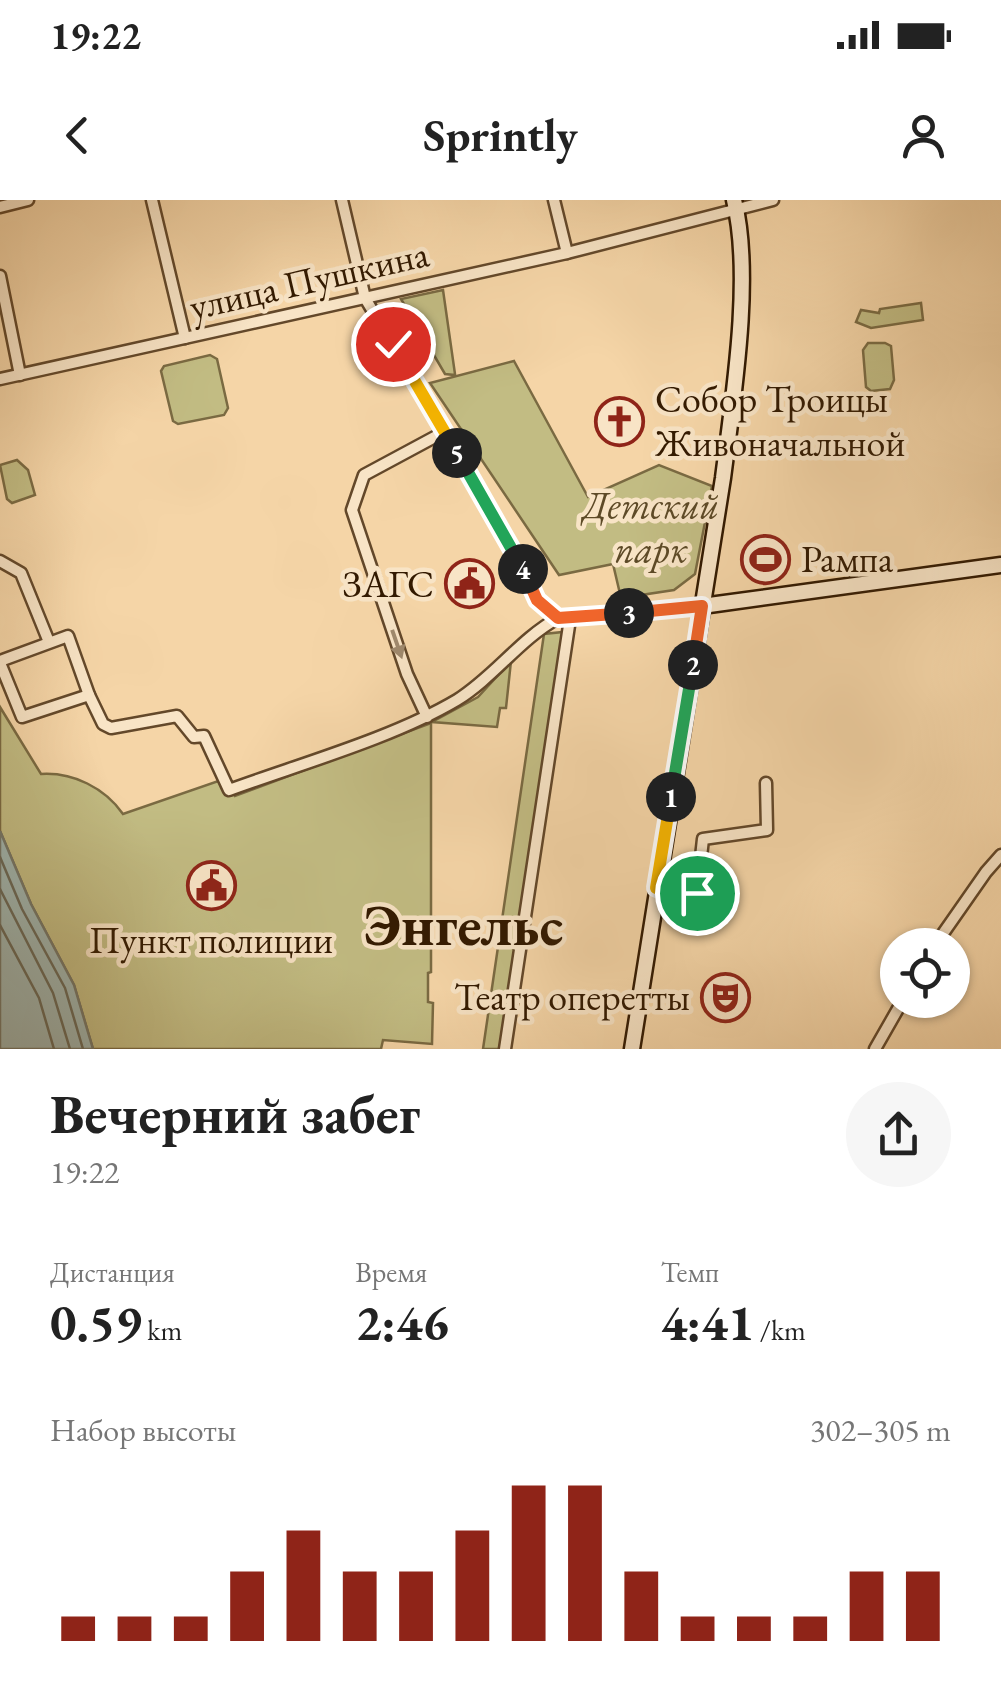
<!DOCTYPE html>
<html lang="ru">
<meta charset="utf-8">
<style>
body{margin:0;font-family:"EB Garamond",serif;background:#f6f6f6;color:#222;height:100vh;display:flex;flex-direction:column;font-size:38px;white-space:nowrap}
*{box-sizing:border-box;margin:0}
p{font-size:32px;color:#767676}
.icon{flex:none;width:55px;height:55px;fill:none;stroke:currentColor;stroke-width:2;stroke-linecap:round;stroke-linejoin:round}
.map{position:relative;height:849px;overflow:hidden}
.drawer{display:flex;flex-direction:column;background:#fff;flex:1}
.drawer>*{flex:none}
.tools{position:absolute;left:880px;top:728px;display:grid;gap:20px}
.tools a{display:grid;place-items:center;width:90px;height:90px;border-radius:50%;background:#fff;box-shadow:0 2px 8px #0004;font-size:50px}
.pin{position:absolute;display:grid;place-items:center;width:85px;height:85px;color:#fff;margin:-42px;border:5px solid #fff;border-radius:50%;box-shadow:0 2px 10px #0007}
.km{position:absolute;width:50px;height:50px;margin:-25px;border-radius:50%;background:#222;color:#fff;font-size:28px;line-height:50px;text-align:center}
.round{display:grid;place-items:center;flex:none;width:105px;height:105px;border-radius:52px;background:#f6f6f6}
.summary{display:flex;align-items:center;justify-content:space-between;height:170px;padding:0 50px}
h1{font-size:55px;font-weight:700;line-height:75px}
.figures{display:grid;grid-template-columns:repeat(3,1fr);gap:15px;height:170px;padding:10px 50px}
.figures div{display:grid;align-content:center}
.figures b{font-size:50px;font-weight:700}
.figures small{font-size:28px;font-weight:400}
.figures p{font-size:28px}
.chart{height:280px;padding:20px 50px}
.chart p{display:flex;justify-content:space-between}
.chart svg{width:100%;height:180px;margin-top:10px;stroke:#8f2418;stroke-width:6}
.status{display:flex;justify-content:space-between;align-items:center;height:70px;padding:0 50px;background:#fff;direction:ltr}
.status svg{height:28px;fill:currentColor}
header{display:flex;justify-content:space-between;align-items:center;height:130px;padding:0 50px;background:#fff;font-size:45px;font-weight:700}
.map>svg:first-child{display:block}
.green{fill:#c2bc83;stroke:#7a6a42;stroke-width:2.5}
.water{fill:#9fb6b1;stroke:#73776a;stroke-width:2.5}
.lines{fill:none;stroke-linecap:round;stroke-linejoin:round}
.shore{stroke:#686858;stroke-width:2.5}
.minor-casing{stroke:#63482a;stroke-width:15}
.secondary-casing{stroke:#321900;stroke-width:19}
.minor{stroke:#f8e4c6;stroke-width:10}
.secondary{stroke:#f8e4c6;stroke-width:14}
.oneway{fill:#9f896d}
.split-1-casing{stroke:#fff;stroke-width:20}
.split-2-casing{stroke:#fff;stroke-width:20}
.split-3-casing{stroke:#fff;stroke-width:20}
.split-4-casing{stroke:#fff;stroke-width:20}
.split-5-casing{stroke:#fff;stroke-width:20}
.split-6-casing{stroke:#fff;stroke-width:20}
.split-1{stroke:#f5b400;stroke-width:12}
.split-2{stroke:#22a559;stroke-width:12}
.split-3{stroke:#f0652b;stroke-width:12}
.split-4{stroke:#f0652b;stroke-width:12}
.split-5{stroke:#22a559;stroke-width:12}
.split-6{stroke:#f5b400;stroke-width:12}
.labels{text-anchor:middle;stroke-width:9;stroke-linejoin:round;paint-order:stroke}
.street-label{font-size:38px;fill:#321900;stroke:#f8e4c6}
.poi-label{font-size:38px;fill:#321900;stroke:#f8e4c6;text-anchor:start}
.park-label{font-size:38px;font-style:italic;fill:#5d4a27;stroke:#f8e4c6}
.town-label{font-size:58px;font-weight:bold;fill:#321900;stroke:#f8e4c6}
</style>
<div class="status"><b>19:22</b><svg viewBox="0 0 49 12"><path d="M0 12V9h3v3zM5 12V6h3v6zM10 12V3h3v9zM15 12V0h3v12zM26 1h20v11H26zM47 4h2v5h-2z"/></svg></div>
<header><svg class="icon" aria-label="back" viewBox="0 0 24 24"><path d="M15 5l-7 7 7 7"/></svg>Sprintly<svg class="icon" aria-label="person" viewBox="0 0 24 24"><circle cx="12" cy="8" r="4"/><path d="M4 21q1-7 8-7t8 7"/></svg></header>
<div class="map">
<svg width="1001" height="849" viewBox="0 0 1001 849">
<rect width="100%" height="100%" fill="#f5d5a7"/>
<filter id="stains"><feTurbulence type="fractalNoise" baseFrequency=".002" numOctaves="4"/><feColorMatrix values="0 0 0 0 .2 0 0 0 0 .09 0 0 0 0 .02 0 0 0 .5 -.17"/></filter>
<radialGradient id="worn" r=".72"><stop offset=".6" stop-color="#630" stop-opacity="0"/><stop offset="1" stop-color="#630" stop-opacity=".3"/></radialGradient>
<!-- green -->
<g class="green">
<polygon points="443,90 455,174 455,175 445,174 401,99"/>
<polygon points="921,103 923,120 871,128 856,122 861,110 879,113 880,109"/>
<polygon points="868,143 885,143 891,146 894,180 890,189 871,191 866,187 863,150"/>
<polygon points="210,155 217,159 228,208 224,215 178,224 173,221 161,171 164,166"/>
<polygon points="514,161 588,297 659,265 712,286 695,374 674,390 621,398 613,364 559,375 430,183"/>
<polygon points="17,260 28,270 35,295 12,303 7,299 0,265"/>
<polygon points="563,432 502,849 483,849 544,434"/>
<polygon points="511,461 506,508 500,508 497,527 432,522 478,497"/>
<path d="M0,507L41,574C73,572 105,588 123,614L227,578L235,596L431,523V772L428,773V802L433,803L432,844L383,840L381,849H93L74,785L31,704L0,631Z"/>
</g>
<!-- water -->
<polygon class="water" points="0,631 31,704 74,785 93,849 0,849"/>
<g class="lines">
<!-- shore -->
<g class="shore">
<polyline points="0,657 22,709 65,788 83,849"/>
<polyline points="0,689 53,793 70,849"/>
<polyline points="0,725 39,798 54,849"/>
</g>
<defs>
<g id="minor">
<polyline points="152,0 185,138"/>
<polyline points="342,0 365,98 513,348 537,400 558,418"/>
<polyline points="554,0 567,53"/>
<polyline points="0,7 28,0"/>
<polyline points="0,76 20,175"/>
<polyline points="0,179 567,53 773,0"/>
<polyline points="0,361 21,373 49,442"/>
<polyline points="0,461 68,436 89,495"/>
<path d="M0,463L22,517L89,495L103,524L111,528L177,516L194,537L204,536L229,590C300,564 393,538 457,500C494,477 520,439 558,418L702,406"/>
<polyline points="427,517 407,474 352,310 364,275 444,232"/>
<polyline points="656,687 697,693 703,639 767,630 766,583"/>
<polyline points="935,745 986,672 1001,655"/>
<polyline points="505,849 570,419"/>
<polyline points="875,849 903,800"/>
</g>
<g id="secondary">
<polyline points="702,406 1001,365"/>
<path d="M632,849L723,278C733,199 753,76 734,0"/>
</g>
</defs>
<!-- minor casing -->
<use href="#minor" class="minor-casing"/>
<!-- secondary casing -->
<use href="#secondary" class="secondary-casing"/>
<!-- minor -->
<use href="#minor" class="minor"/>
<!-- secondary -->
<use href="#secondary" class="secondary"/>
</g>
<!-- one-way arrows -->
<defs><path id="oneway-solid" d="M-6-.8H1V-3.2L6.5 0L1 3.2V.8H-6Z" transform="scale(2.5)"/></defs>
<use class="oneway" href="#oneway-solid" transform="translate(397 444) rotate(71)"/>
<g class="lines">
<defs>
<polyline id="split-1" points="671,597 656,688 697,693"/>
<polyline id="split-2" points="671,597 693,465"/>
<polyline id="split-3" points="629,413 702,406 693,465"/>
<polyline id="split-4" points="523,369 537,400 558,418 629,413"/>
<polyline id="split-5" points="457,253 523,369"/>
<polyline id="split-6" points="393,144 457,253"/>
</defs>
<!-- split-1 casing -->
<use href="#split-1" class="split-1-casing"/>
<!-- split-2 casing -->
<use href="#split-2" class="split-2-casing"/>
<!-- split-3 casing -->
<use href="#split-3" class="split-3-casing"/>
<!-- split-4 casing -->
<use href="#split-4" class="split-4-casing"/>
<!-- split-5 casing -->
<use href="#split-5" class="split-5-casing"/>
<!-- split-6 casing -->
<use href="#split-6" class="split-6-casing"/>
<!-- split-1 -->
<use href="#split-1" class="split-1"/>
<!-- split-2 -->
<use href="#split-2" class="split-2"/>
<!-- split-3 -->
<use href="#split-3" class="split-3"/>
<!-- split-4 -->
<use href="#split-4" class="split-4"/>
<!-- split-5 -->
<use href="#split-5" class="split-5"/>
<!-- split-6 -->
<use href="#split-6" class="split-6"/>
</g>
<!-- icons -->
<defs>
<symbol id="church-ring" viewBox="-11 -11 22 22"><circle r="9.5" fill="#f8e4c6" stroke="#8f2418" stroke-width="1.5"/><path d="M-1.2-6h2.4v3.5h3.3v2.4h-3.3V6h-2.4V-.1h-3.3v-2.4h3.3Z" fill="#8f2418"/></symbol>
<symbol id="stadium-ring" viewBox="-11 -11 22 22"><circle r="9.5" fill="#f8e4c6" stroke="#8f2418" stroke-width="1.5"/><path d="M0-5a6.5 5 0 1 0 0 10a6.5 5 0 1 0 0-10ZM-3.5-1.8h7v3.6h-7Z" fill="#8f2418"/></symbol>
<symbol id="civic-ring" viewBox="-11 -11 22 22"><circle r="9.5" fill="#f8e4c6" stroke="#8f2418" stroke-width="1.5"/><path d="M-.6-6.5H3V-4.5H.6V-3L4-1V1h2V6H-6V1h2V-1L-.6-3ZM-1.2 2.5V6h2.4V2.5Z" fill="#8f2418"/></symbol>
<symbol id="theatre-ring" viewBox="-11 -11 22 22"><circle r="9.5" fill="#f8e4c6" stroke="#8f2418" stroke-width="1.5"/><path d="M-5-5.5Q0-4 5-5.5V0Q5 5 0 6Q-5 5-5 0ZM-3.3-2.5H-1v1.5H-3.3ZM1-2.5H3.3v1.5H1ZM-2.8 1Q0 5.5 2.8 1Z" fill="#8f2418"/></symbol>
</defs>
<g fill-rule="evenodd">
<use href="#church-ring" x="592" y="194" width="55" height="55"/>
<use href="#stadium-ring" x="738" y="332" width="55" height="55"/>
<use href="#civic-ring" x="442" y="356" width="55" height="55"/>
<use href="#civic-ring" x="184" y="658" width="55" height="55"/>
<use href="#theatre-ring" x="698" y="770" width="55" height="55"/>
</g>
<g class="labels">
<!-- street labels -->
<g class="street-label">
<text transform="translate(309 80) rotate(-13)" y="13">улица Пушкина</text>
</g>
<!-- poi labels -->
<g class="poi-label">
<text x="655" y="212">Собор Троицы<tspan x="655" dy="44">Живоначальной</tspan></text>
<text x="801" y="372">Рампа</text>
<text x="434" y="397" text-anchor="end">ЗАГС</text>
<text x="211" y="753" text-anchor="middle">Пункт полиции</text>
<text x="690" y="810" text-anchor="end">Театр оперетты</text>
</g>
<!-- park labels -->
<g class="park-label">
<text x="651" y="318">Детский<tspan x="651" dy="44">парк</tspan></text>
</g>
<!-- town labels -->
<g class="town-label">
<text x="463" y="745">Энгельс</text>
</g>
</g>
<rect width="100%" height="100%" filter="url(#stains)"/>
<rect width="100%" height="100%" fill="url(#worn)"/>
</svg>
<div class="tools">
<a><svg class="icon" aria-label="locate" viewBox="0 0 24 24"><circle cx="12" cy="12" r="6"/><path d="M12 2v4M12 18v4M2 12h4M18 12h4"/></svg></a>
</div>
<div class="pin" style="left:697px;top:693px;background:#1e9e55"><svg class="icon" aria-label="arrive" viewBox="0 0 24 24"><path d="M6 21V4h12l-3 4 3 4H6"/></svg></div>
<div class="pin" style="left:393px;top:144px;background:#d93025"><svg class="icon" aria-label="check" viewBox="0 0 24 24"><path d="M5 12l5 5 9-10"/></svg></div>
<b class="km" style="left:671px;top:597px">1</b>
<b class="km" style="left:693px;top:465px">2</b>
<b class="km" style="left:629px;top:413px">3</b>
<b class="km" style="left:523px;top:369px">4</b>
<b class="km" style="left:457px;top:253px">5</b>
</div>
<section class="drawer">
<div class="summary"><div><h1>Вечерний забег</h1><p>19:22</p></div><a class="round"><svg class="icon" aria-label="share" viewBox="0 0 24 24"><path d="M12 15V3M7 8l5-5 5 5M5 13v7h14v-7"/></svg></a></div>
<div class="figures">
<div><p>Дистанция</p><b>0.59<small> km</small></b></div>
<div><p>Время</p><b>2:46</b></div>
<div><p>Темп</p><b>4:41<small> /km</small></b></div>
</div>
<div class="chart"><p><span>Набор высоты</span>302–305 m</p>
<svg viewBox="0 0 160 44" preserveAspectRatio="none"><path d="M5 44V38M15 44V38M25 44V38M35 44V27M45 44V17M55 44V27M65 44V27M75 44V17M85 44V6M95 44V6M105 44V27M115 44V38M125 44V38M135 44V38M145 44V27M155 44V27"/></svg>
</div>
</section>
